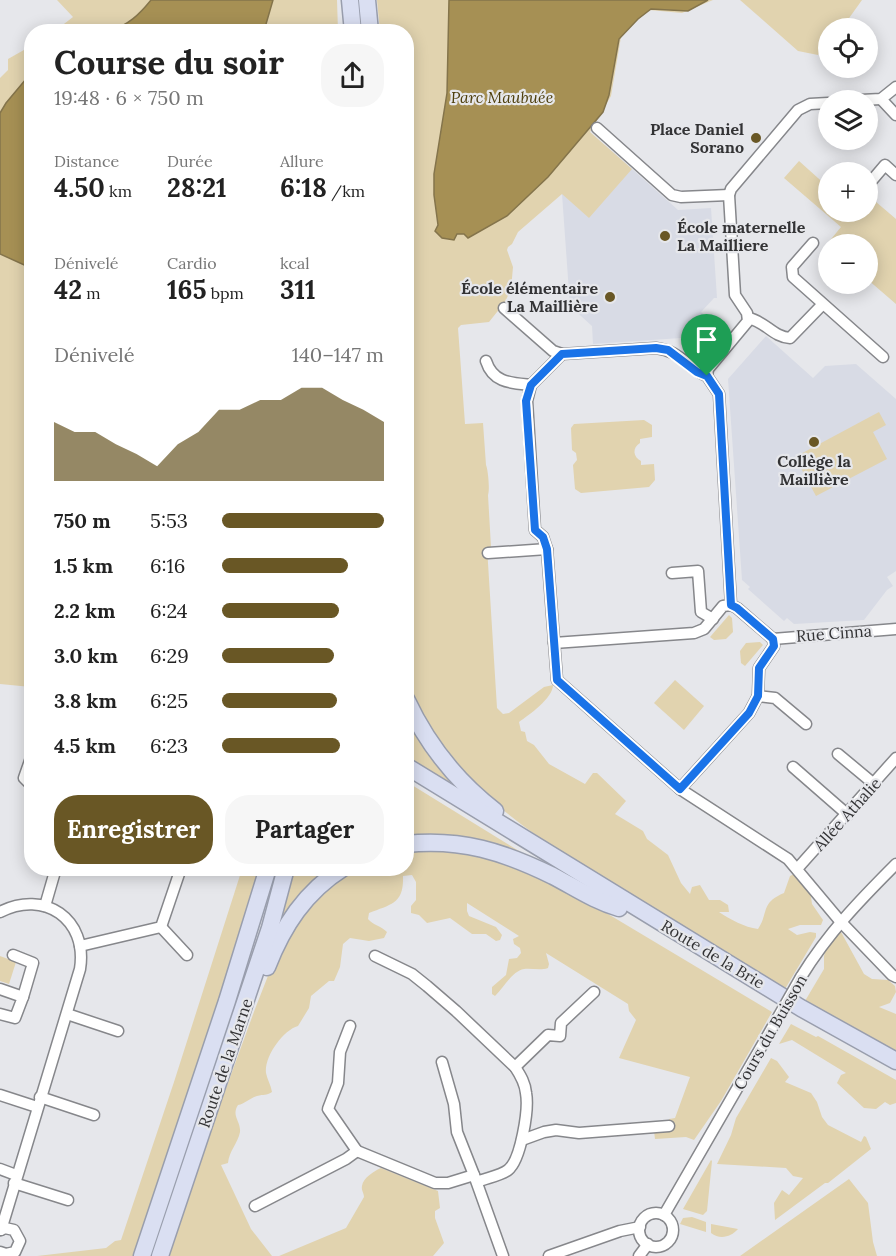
<!DOCTYPE html>
<html lang="fr">
<meta charset="utf-8">
<style>
body{margin:0;font-family:Lora,serif;background:#f6f6f6;color:#222;height:100vh;display:flex;flex-direction:column;font-size:22px;white-space:nowrap}
*{box-sizing:border-box;margin:0}
p{font-size:20px;color:#767676}
.icon{flex:none;width:33px;height:33px;fill:none;stroke:currentColor;stroke-width:2;stroke-linecap:round;stroke-linejoin:round}
.map{position:relative;flex:1;overflow:hidden}
.drawer{position:absolute;left:24px;top:24px;width:390px;height:852px;display:flex;flex-direction:column;background:#fff;border-radius:24px;box-shadow:0 3px 15px #0003}
.drawer>*{flex:none}
.buttons{position:absolute;left:818px;top:18px;display:grid;gap:12px}
.buttons a{display:grid;place-items:center;width:60px;height:60px;border-radius:50%;background:#fff;box-shadow:0 3px 15px #0003;font-size:30px}
.pin{position:absolute;display:grid;place-items:center;width:51px;height:51px;color:#fff;margin:-62px -26px;border-radius:50% 50% 50% 0;rotate:-45deg;box-shadow:0 0 6px #0007}
.pin .icon{rotate:45deg}
.round{display:grid;place-items:center;flex:none;width:63px;height:63px;border-radius:24px;background:#f6f6f6}
.head{display:flex;align-items:center;justify-content:space-between;height:102px;padding:0 30px}
h1{font-size:33px;font-weight:700;line-height:45px}
.figures{display:grid;grid-template-columns:repeat(3,1fr);gap:9px;height:102px;padding:6px 30px}
.figures div{display:grid;align-content:center}
.figures b{font-size:26px;font-weight:700}
.figures small{font-size:16px;font-weight:400}
.figures p{font-size:16px}
.chart{height:168px;padding:12px 30px}
.chart p{display:flex;justify-content:space-between}
.chart svg{width:100%;height:108px;margin-top:6px;fill:#695725;opacity:.7}
.button{display:flex;gap:12px;margin-top:auto;padding:12px 30px}
.button a{flex:1;height:69px;border-radius:24px;background:#695725;color:#fff;font-size:24px;font-weight:700;line-height:69px;text-align:center}
.button a+a{background:#f6f6f6;color:#222}
ul{padding:0 30px;list-style:none;font-size:20px}
li{display:grid;grid-template-columns:96px 72px 1fr;align-items:center;height:45px}
li i{height:15px;border-radius:8px;background:#695725}
.map>svg:first-child{display:block}
.built{fill:#d8dbe5}
.green{fill:#e1d3af}
.water{fill:#a69054;stroke:#84744b;stroke-width:1.5}
.lines{fill:none;stroke-linecap:round;stroke-linejoin:round}
.minor-casing{stroke:#86878b;stroke-width:13}
.trunk-casing{stroke:#999ead;stroke-width:19}
.minor{stroke:#fff;stroke-width:10}
.trunk{stroke:#dadff2;stroke-width:16}
.minor-bridge-casing{stroke:#86878b;stroke-width:13;stroke-linecap:butt}
.minor-bridge{stroke:#fff;stroke-width:10}
.route-casing{stroke:#fff;stroke-width:12}
.route{stroke:#1a73e8;stroke-width:8}
.poi-dot{fill:#695725;stroke:#e6e7eb;stroke-width:2}
.labels{text-anchor:middle;stroke-width:4.5;stroke-linejoin:round;paint-order:stroke}
.park-label{font-size:16px;font-style:italic;fill:#4d3e0c;stroke:#e6e7eb}
.poi-label{font-size:16px;font-weight:bold;fill:#333335;stroke:#e6e7eb;text-anchor:end}
.street-label{font-size:16px;fill:#333335;stroke:#e6e7eb}
</style>
<div class="map">
<svg width="896" height="1256" viewBox="0 0 896 1256">
<rect width="100%" height="100%" fill="#e6e7eb"/>
<!-- built -->
<g class="built">
<polygon points="605,145 678,210 711,208 717,298 714,298 701,312 709,319 701,327 694,321 681,335 681,338 593,344 592,326 570,306 562,194"/>
<polygon points="766,336 813,378 825,366 856,364 896,399 896,571 887,577 893,586 887,590 864,620 794,624 787,618 784,621 748,589 750,587 742,580 728,379"/>
</g>
<!-- green -->
<g class="green">
<polygon points="57,0 337,0 338,31 48,32 54,27 60,27 73,17"/>
<path d="M377,0H713L682,13L649,10L638,19L621,37L611,96L590,132L632,169L589,218L562,194L518,232L512,244L508,247L507,250L513,267L511,289L505,302L489,322L461,325L458,328L465,424L483,423L486,465C488,469 490,490 488,495L491,547H487L497,708L503,714L509,713L544,687L553,685C553,698 529,715 519,722L521,731L525,732L527,741L534,745L549,764L585,784L593,773H597L626,801L615,814L643,831L647,839L668,855L681,883L690,894L692,887L700,885L709,900H720L728,905L729,912H719C731,920 744,927 758,929C769,913 760,903 784,893L790,876L794,874L810,890L812,904L823,920L821,925H800L788,929L797,935L810,932L816,933V937L785,989C735,959 684,928 634,897C542,841 445,787 406,679V32L380,31Z"/>
<polygon points="740,0 862,0 842,28 828,28 828,44 818,55 798,51"/>
<polygon points="31,46 31,687 0,684 0,78 8,70 8,59"/>
<polygon points="799,161 828,187 828,212 867,212 869,196 896,219 896,304 867,279 867,244 827,244 841,227 784,178"/>
<polygon points="879,412 886,425 873,432 887,459 816,496 795,457"/>
<path d="M644,420L652,425V437L640,439V443C632,448 633,457 641,461V465L654,464L655,480L649,487L581,493L575,489L573,465L577,460L576,453L572,450L571,428L574,424Z"/>
<polygon points="729,615 732,618 733,632 726,639 714,640 710,637"/>
<polygon points="760,642 763,645 745,666 741,663 740,651 746,643"/>
<polygon points="675,680 704,706 684,730 654,703"/>
<polygon points="406,707 471,796 407,760"/>
<path d="M407,782L527,856L475,851L557,886L603,911L772,1012L721,1101L694,1140L686,1137L655,1139L654,1131L670,1129L669,1119L675,1118L690,1077L619,1058L636,1020L629,1011L628,1004L546,953L549,964L548,968C540,971 532,968 524,969C512,971 504,988 495,996L492,994V987L506,975L509,959L517,958L521,953L520,948L514,944L513,939L519,936L467,903V911L469,916L496,927L502,935L500,940L496,941L486,934H472L450,918L427,923L419,915L411,913V906L416,900V882L412,875L403,876C404,904 391,904 369,913L368,919C373,925 381,926 387,932L384,938L369,941L350,938L343,944L340,967L334,981H329L311,996L309,1008L298,1026C283,1030 264,1057 266,1073C267,1079 271,1085 272,1092C266,1096 264,1094 257,1096C250,1098 245,1104 238,1105C231,1116 241,1121 240,1132C238,1143 229,1151 228,1163L221,1165L251,1229L272,1256H167L194,1176L255,1009L275,958L293,923L332,882L352,868H406Z"/>
<polygon points="242,869 260,869 226,978 133,1256 37,1256 106,1248 115,1241 121,1240 174,1082"/>
<polygon points="295,869 333,869 262,966"/>
<polygon points="839,932 841,932 864,974 872,979 888,980 895,986 896,992 890,1003 879,1007 896,1014 896,1053 805,1001 824,969 824,956 826,949"/>
<polygon points="0,956 16,962 9,984 0,981"/>
<polygon points="791,1024 816,1037 818,1036 896,1080 896,1103 890,1105 885,1102 876,1109 864,1108 837,1083 841,1075 846,1073 792,1040 779,1044"/>
<polygon points="771,1058 777,1061 789,1077 785,1082 811,1093 817,1102 822,1117 828,1125 861,1142 864,1136 866,1137 871,1149 828,1183 825,1183 775,1220 774,1203 782,1190 789,1195 803,1178 793,1176 786,1168 717,1164 731,1135 736,1118"/>
<polygon points="711,1160 712,1161 707,1211 703,1215 683,1209"/>
<path d="M381,1168L438,1191L440,1208L435,1211V1218L444,1243L433,1256H279L346,1228L364,1197C364,1193 361,1190 362,1186C363,1178 374,1171 381,1168Z"/>
<polygon points="849,1179 868,1203 873,1242 877,1256 740,1256"/>
<polygon points="692,1217 706,1222 706,1232 680,1224 683,1218"/>
<path d="M711,1224L738,1229C731,1237 720,1240 711,1233Z"/>
</g>
<!-- water -->
<g class="water">
<path d="M151,0H273L264,31H110C128,25 139,15 151,0Z"/>
<polygon points="449,0 708,0 688,11 651,9 638,19 619,39 609,95 603,112 548,177 507,216 468,238 464,234 457,234 454,240 442,238 435,231 438,225 434,195 434,174 447,93"/>
<polygon points="31,73 31,268 0,254 0,113 6,103"/>
</g>
<g class="lines">
<defs>
<g id="minor">
<polyline points="881,99 896,115"/>
<polyline points="861,100 881,99 896,87"/>
<polyline points="597,128 672,195 681,197 729,195"/>
<polyline points="868,185 885,165 896,175"/>
<polyline points="813,243 792,267 793,277 883,357"/>
<path d="M504,308L553,351L562,354L656,348C681,351 685,367 707,376"/>
<path d="M748,318C765,321 773,337 790,338L822,305"/>
<polyline points="562,354 531,385 527,401 535,530 543,537 547,549 557,680 680,789 788,859 840,921 892,975 896,977"/>
<path d="M486,361C493,383 511,383 531,385"/>
<polyline points="707,376 719,394 731,605 737,608 773,639 896,629"/>
<polyline points="707,376 708,369 748,321 747,313 735,295 729,195 731,189 798,110 810,104 828,103"/>
<polyline points="488,553 547,549"/>
<polyline points="672,573 698,571 701,612 713,619"/>
<polyline points="554,643 694,633 704,629 723,606 731,605"/>
<polyline points="758,696 775,698 806,724"/>
<polyline points="838,754 874,784"/>
<polyline points="32,755 24,778 32,786"/>
<polyline points="793,767 848,815"/>
<polyline points="680,789 749,713 758,696 759,668 774,646 773,639"/>
<polyline points="797,869 896,758"/>
<polyline points="45,906 56,868"/>
<path d="M0,912C44,889 88,919 80,969L1,1230"/>
<polyline points="161,927 187,955"/>
<polyline points="80,946 161,927 181,868"/>
<polyline points="13,955 33,963 23,997"/>
<path d="M375,956L412,974L427,986L456,1011L515,1067C521,1076 525,1083 526,1093C529,1109 521,1160 508,1170C500,1176 486,1178 477,1182"/>
<path d="M801,977C828,933 860,900 896,864"/>
<polyline points="0,989 23,997 15,1018 0,1014"/>
<polyline points="67,1014 118,1031"/>
<polyline points="350,1026 340,1052 338,1083 328,1109 357,1151"/>
<polyline points="442,1062 454,1104 457,1132 474,1175 503,1256"/>
<polyline points="515,1067 548,1035 560,1036 561,1023 594,992"/>
<polyline points="0,1095 37,1107"/>
<polyline points="40,1097 94,1115"/>
<polyline points="522,1140 544,1132 556,1130 579,1133 669,1126"/>
<polyline points="357,1151 435,1183 448,1183 474,1175"/>
<polyline points="0,1169 16,1175"/>
<polyline points="14,1183 68,1200"/>
<polyline points="255,1206 346,1159 357,1151"/>
<circle cx="656" cy="1230" r="17"/>
<polyline points="664,1215 764,1042"/>
<polyline points="0,1230 5,1228 14,1230 20,1241 15,1252 6,1254 0,1252"/>
<polyline points="549,1256 620,1231 640,1227"/>
<polyline points="639,1256 648,1244"/>
</g>
<g id="trunk">
<polyline points="350,0 353,32"/>
<polyline points="367,0 370,32"/>
<path d="M406,699C427,744 456,781 495,811"/>
<polyline points="406,766 801,1008 896,1061"/>
<path d="M406,844C461,838 504,852 553,876C576,888 595,901 619,908"/>
<path d="M267,967C283,926 305,892 343,868"/>
<polyline points="142,1256 227,1001 268,868"/>
<polyline points="160,1256 270,928 286,868"/>
</g>
</defs>
<!-- minor casing -->
<use href="#minor" class="minor-casing"/>
<!-- trunk casing -->
<use href="#trunk" class="trunk-casing"/>
<!-- minor -->
<use href="#minor" class="minor"/>
<!-- trunk -->
<use href="#trunk" class="trunk"/>
<defs>
<polyline id="minor-bridge" points="764,1042 801,977"/>
</defs>
<!-- minor-bridge casing -->
<use href="#minor-bridge" class="minor-bridge-casing"/>
<!-- minor-bridge -->
<use href="#minor-bridge" class="minor-bridge"/>
</g>
<g class="lines">
<defs>
<polygon id="route" points="656,348 668,350 697,372 707,376 719,394 731,605 737,608 773,639 774,646 759,668 758,696 749,713 680,789 557,680 547,549 543,537 535,530 526,401 531,385 562,354"/>
</defs>
<!-- route casing -->
<use href="#route" class="route-casing"/>
<!-- route -->
<use href="#route" class="route"/>
</g>
<!-- markers -->
<g class="poi-dot">
<circle cx="756" cy="138" r="6"/>
<circle cx="665" cy="236" r="6"/>
<circle cx="610" cy="297" r="6"/>
<circle cx="814" cy="442" r="6"/>
</g>
<g class="labels">
<!-- park labels -->
<g class="park-label">
<text x="502" y="103">Parc Maubuée</text>
</g>
<!-- poi labels -->
<g class="poi-label">
<text x="744" y="135">Place Daniel<tspan x="744" dy="18">Sorano</tspan></text>
<text x="677" y="233" text-anchor="start">École maternelle<tspan x="677" dy="18">La Mailliere</tspan></text>
<text x="598" y="294">École élémentaire<tspan x="598" dy="18">La Maillière</tspan></text>
<text x="814" y="467" text-anchor="middle">Collège la<tspan x="814" dy="18">Maillière</tspan></text>
</g>
<!-- street labels -->
<g class="street-label">
<text transform="translate(834 633) rotate(-4)" y="6">Rue Cinna</text>
<text transform="translate(847 814) rotate(-48)" y="6">Allée Athalie</text>
<text transform="translate(713 954) rotate(31)" y="6">Route de la Brie</text>
<text transform="translate(770 1032) rotate(-60)" y="6">Cours du Buisson</text>
<text transform="translate(225 1063) rotate(-71)" y="6">Route de la Marne</text>
</g>
</g>
</svg>
<div class="buttons">
<a><svg class="icon" aria-label="locate" viewBox="0 0 24 24"><circle cx="12" cy="12" r="6"/><path d="M12 2v4M12 18v4M2 12h4M18 12h4"/></svg></a>
<a><svg class="icon" aria-label="layers" viewBox="0 0 24 24"><path d="M12 4l9 5-9 5-9-5zM3 14l9 5 9-5"/></svg></a>
<a>+</a>
<a>−</a>
</div>
<div class="pin" style="left:707px;top:376px;background:#1e9e55"><svg class="icon" aria-label="arrive" viewBox="0 0 24 24"><path d="M6 21V4h12l-3 4 3 4H6"/></svg></div>
<section class="drawer">
<div class="head"><div><h1>Course du soir</h1><p>19:48 · 6 × 750 m</p></div><a class="round"><svg class="icon" aria-label="share" viewBox="0 0 24 24"><path d="M12 15V3M7 8l5-5 5 5M5 13v7h14v-7"/></svg></a></div>
<div class="figures">
<div><p>Distance</p><b>4.50<small> km</small></b></div>
<div><p>Durée</p><b>28:21</b></div>
<div><p>Allure</p><b>6:18<small> /km</small></b></div>
</div>
<div class="figures">
<div><p>Dénivelé</p><b>42<small> m</small></b></div>
<div><p>Cardio</p><b>165<small> bpm</small></b></div>
<div><p>kcal</p><b>311</b></div>
</div>
<div class="chart"><p><span>Dénivelé</span>140–147 m</p>
<svg viewBox="0 0 160 44" preserveAspectRatio="none"><path d="M0 44V20L10 24L20 24L30 29L40 33L50 38L60 29L70 24L80 15L90 15L100 11L110 11L120 6L130 6L140 11L150 15L160 20V44z"/></svg>
</div>
<ul>
<li><b>750 m</b>5:53<i style="width:100%"></i></li>
<li><b>1.5 km</b>6:16<i style="width:78%"></i></li>
<li><b>2.2 km</b>6:24<i style="width:72%"></i></li>
<li><b>3.0 km</b>6:29<i style="width:69%"></i></li>
<li><b>3.8 km</b>6:25<i style="width:71%"></i></li>
<li><b>4.5 km</b>6:23<i style="width:73%"></i></li>
</ul>
<div class="button"><a>Enregistrer</a><a>Partager</a></div>
</section>
</div>
